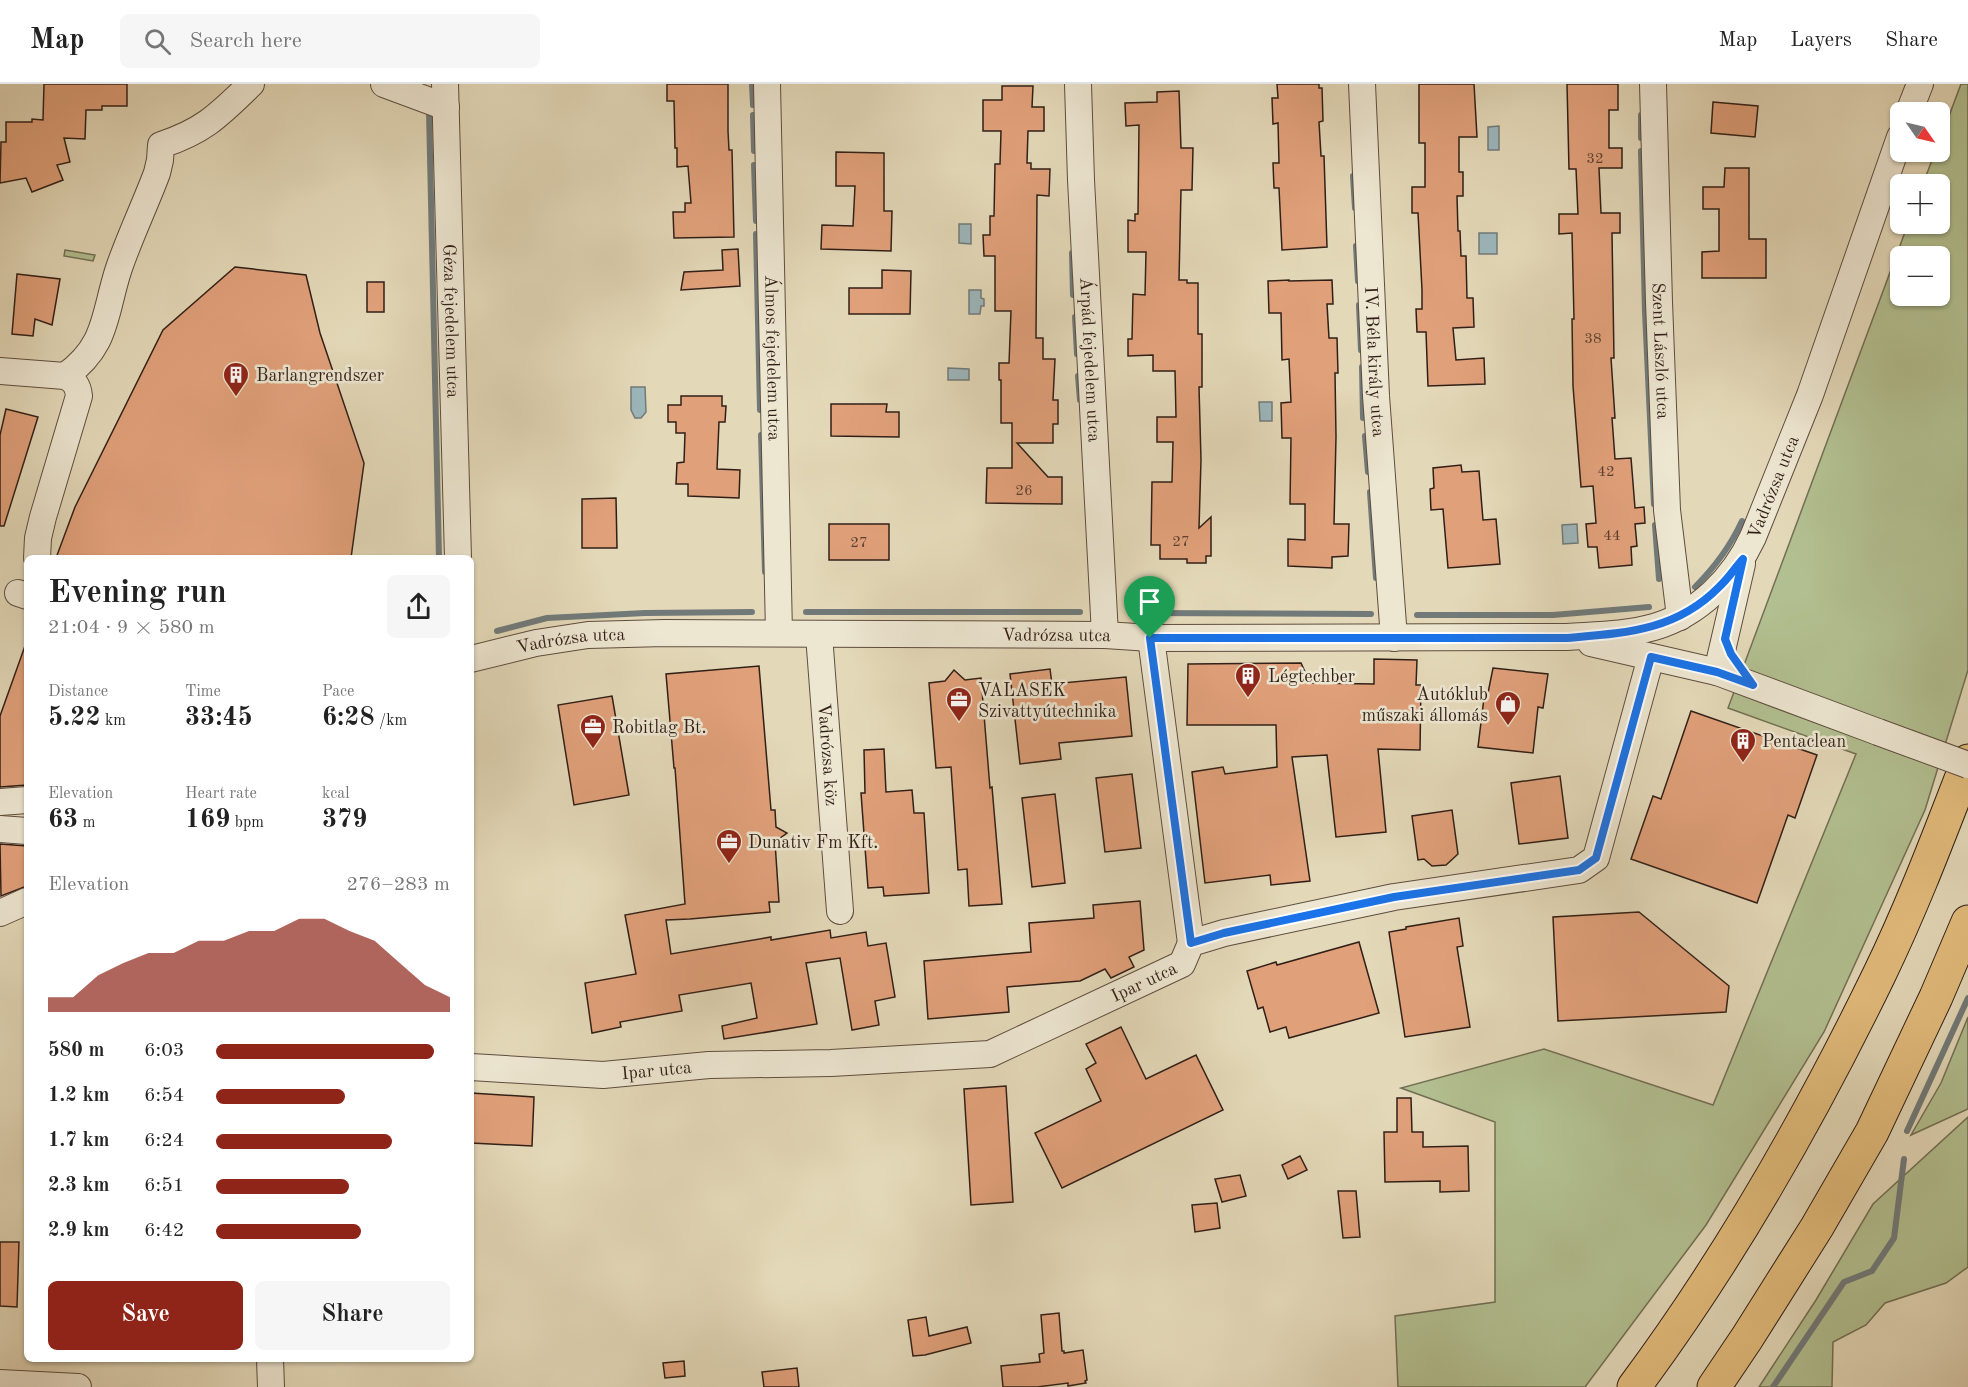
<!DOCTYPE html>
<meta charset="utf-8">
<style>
body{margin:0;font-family:"Old Standard TT",serif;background:#f6f6f6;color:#222;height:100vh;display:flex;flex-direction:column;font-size:22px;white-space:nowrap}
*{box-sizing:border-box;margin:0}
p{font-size:20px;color:#767676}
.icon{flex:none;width:33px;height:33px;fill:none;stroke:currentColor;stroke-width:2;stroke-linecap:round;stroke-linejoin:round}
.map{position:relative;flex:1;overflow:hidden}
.panel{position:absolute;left:24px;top:471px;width:450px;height:807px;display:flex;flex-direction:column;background:#fff;border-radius:9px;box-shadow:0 2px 4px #0004}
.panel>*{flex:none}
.needle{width:39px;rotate:124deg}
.tools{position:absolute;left:1890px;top:18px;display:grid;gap:12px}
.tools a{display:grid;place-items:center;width:60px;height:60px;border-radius:9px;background:#fff;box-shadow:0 2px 4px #0004;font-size:30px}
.pin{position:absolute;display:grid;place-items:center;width:51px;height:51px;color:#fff;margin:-62px -26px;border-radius:50% 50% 50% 0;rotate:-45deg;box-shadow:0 0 6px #0007}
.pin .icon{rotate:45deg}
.round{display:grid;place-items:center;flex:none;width:63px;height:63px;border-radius:9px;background:#f6f6f6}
.overview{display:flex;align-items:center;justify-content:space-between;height:102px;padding:0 24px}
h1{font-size:33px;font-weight:700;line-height:45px}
.metrics{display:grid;grid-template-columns:repeat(3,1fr);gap:9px;height:102px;padding:6px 24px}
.metrics div{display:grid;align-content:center}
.metrics b{font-size:26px;font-weight:700}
.metrics small{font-size:16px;font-weight:400}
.metrics p{font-size:16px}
.chart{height:168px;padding:12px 24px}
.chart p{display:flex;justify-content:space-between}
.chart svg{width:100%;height:108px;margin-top:6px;fill:#8f2418;opacity:.7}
.button{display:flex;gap:12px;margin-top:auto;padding:12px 24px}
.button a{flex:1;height:69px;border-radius:9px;background:#8f2418;color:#fff;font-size:24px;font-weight:700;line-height:69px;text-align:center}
.button a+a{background:#f6f6f6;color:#222}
ul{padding:0 24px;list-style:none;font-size:20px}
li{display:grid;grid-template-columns:96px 72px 1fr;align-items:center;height:45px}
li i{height:15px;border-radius:8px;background:#8f2418}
header{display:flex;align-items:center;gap:36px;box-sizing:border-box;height:84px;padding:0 30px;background:#fff;border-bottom:2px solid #e0e0e0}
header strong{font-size:28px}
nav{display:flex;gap:33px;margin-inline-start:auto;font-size:21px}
.search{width:420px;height:54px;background:#f6f6f6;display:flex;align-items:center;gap:15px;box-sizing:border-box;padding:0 21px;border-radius:9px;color:#767676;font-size:22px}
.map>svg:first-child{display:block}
.green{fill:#b2bf90;stroke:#726f54;stroke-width:1.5;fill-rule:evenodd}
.water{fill:#9cb6bb;stroke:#717a79;stroke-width:1.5}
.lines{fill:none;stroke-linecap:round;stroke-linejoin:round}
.stream{stroke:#717a79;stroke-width:6}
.building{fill:#e0a07a;stroke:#311f17;stroke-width:1.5}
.minor-casing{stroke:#5e4d3f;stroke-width:28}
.highway-casing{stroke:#311f17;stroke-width:35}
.minor{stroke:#ede6d1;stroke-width:26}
.highway{stroke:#e2bc7c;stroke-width:33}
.minor-bridge-casing{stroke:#5e4d3f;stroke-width:28;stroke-linecap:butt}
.minor-bridge{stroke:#ede6d1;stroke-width:26}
.route-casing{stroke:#fff;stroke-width:12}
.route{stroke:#1a73e8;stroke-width:8}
.labels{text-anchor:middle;stroke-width:5;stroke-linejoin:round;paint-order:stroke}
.number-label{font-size:15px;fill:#5d3f30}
.street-label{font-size:18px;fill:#311f17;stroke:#ede6d1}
.poi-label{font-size:18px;fill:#311f17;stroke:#ede6d1;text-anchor:start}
</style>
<header>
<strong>Map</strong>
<div class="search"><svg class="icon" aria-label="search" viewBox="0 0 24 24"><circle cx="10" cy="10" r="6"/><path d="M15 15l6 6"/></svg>Search here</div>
<nav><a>Map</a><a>Layers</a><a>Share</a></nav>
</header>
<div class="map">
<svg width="1968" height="1303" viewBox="0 0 1968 1303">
<rect width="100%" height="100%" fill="#e3d8b8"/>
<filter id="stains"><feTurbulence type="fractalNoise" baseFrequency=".00333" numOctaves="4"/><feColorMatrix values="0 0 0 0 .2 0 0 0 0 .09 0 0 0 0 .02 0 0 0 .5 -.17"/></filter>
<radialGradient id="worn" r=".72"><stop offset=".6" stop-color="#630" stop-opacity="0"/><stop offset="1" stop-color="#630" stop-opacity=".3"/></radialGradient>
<!-- green -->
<g class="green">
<path d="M1961,0H1968V586L1925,726L1824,948L1706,1141L1585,1303H1398L1395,1232L1495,1218V1038L1401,1004L1544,965L1713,1021L1856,670L1728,624L1908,140H1940V100H1923L1935,68H1940V56ZM1900,172H1940V212H1900Z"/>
<polygon points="65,166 95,171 93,177 64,172"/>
<polygon points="1968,933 1968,1025 1911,1051 1941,999"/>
<polygon points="1968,1033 1968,1183 1946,1199 1885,1219 1866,1241 1833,1258 1832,1303 1759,1303 1816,1216 1873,1120"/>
</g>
<!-- water -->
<g class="water">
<polygon points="1499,42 1499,66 1488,66 1488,43"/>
<polygon points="959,140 971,140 971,160 959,159"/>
<rect x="1479" y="149" width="18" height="21"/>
<polygon points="969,206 981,206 981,214 984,215 984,222 981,222 980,230 969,230"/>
<polygon points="948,284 969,285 969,296 948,296"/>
<polygon points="631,303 645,303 646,328 641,334 635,334 631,326"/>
<polygon points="1259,318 1272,318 1272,337 1260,337"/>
<polygon points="1577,440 1578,459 1563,460 1562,441"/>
</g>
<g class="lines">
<!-- stream -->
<g class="stream">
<polyline points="752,0 753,21"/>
<polyline points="429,27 439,474"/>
<polyline points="753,31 754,67"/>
<polyline points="1641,31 1641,54"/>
<polyline points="1641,67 1645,228 1654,420"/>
<polyline points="754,81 756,137"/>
<polyline points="1353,92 1355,124"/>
<polyline points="756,150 760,326"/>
<polyline points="1356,162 1358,197"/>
<polyline points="1072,169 1073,211"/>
<polyline points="1359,221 1361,266"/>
<polyline points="1075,233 1077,270"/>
<polyline points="1362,283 1363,334"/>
<polyline points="1078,292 1080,316"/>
<polyline points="761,351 765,488"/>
<polyline points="1365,352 1368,388"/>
<polyline points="1370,408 1376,494"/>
<polyline points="1655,441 1659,495"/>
<path d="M1695,503C1715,483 1730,463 1742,437"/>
<polyline points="806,528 1080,528"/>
<polyline points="1138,529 1371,530"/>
<polyline points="1417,531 1553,531 1649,523"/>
<polyline points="497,547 547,534 645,529 752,528"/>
<polyline points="1907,1047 1968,914"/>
<polyline points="1773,1303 1844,1198 1872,1187 1894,1154 1904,1075"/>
</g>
</g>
<!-- building -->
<g class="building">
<polygon points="44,0 127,0 127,22 102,22 102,26 86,26 85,55 64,54 70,78 57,81 63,96 32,108 26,94 0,99 1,58 6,58 6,38 32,38 32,35 43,36"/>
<polygon points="667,0 728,0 728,47 729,66 732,66 734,153 674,154 673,128 685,128 685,119 691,119 688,82 677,83 677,64 675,64 674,17 667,17"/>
<polygon points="1277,0 1319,0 1319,4 1322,4 1323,37 1319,38 1321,72 1324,72 1327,163 1282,166 1279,104 1274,104 1273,79 1279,79 1278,39 1273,40 1272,14 1278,14"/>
<polygon points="1419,0 1474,0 1477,53 1459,53 1459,88 1463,88 1463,112 1457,112 1458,147 1460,147 1461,172 1466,172 1467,214 1473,214 1474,243 1453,244 1456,276 1484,274 1485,300 1428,302 1426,248 1417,248 1416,225 1422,225 1422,206 1418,129 1412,129 1412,103 1425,103 1425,59 1419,59"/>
<polygon points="1567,0 1618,0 1618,26 1609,26 1609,64 1622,64 1622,84 1599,84 1601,129 1620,129 1620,149 1612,149 1614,274 1611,274 1615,334 1612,334 1615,375 1631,374 1635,424 1644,423 1645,439 1635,440 1637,462 1631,463 1632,481 1599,484 1597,463 1588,463 1586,440 1596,439 1593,402 1581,403 1573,302 1572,235 1574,235 1572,149 1559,150 1559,130 1578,130 1576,85 1569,85"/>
<polygon points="1002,2 1033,2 1032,23 1044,23 1044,47 1028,47 1027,79 1031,79 1031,85 1050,85 1049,112 1037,111 1036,254 1043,254 1043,275 1055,275 1053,316 1058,316 1058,340 1053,340 1053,359 1017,359 1048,393 1062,393 1062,420 986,419 987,384 1012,384 1012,339 1001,339 1001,296 999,296 999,279 1009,279 1011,227 995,227 995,172 984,172 983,151 990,151 990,132 994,132 995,80 1000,80 1001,47 983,47 983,16 1002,16"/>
<polygon points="1179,7 1181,64 1193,64 1192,106 1181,106 1179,196 1187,196 1187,199 1198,199 1198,250 1202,250 1202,303 1199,303 1201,376 1199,444 1211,433 1211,472 1206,472 1206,479 1187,479 1187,475 1160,475 1160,461 1151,461 1152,398 1172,398 1173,358 1157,358 1157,333 1176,333 1175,287 1153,287 1153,271 1128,272 1128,255 1132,255 1133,210 1145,211 1146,168 1128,168 1128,136 1135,137 1135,130 1138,130 1139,41 1126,42 1125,19 1157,18 1157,8"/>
<polygon points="1713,18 1758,22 1755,53 1711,49"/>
<polygon points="836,68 884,69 884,127 892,127 891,167 821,165 822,141 853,142 855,102 836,102"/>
<polygon points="1725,84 1749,84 1749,155 1766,155 1766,194 1702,194 1702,168 1719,167 1719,125 1703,125 1703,103 1724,103"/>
<polygon points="738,165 740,202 681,206 684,188 723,186 722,166"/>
<polygon points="235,183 306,191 320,249 364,379 351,474 56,474 75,423 163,246"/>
<polygon points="882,186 911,187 910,230 849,230 849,204 882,204"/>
<polygon points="17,190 60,195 52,241 35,235 33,252 12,250"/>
<polygon points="1289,196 1289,197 1332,196 1333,220 1327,220 1329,254 1337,254 1338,289 1335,289 1336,353 1334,440 1349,440 1348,472 1332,473 1332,484 1288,482 1288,455 1305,456 1305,420 1290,420 1291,354 1282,354 1281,319 1291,318 1289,275 1282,276 1281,229 1269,229 1268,197"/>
<rect x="367" y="198" width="17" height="30"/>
<polygon points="681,312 722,312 722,322 726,322 725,338 719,338 717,385 740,386 739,414 688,412 688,400 676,400 677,379 684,378 685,349 676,349 676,338 668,338 668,321 681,321"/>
<polygon points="831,320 887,320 886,328 899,328 899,353 831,352"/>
<polygon points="6,325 38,333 4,442 0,442 0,351"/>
<polygon points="1461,381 1462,388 1479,387 1483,436 1496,435 1500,480 1448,484 1443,425 1431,426 1430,405 1434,404 1433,384"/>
<polygon points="616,414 617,464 582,464 582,415"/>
<rect x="829" y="440" width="60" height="36"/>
<polygon points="25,562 27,562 27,701 0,703 0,632"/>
<polygon points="1374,575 1417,576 1416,601 1421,601 1420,666 1378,665 1386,748 1336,753 1327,671 1292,673 1310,797 1271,801 1270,791 1205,799 1192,688 1223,683 1225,690 1277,683 1276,641 1187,641 1188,580 1301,579 1310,599 1374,600"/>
<polygon points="759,582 771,726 775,726 776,743 787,749 775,758 779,818 769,818 770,828 690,835 666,836 671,870 771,853 771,856 830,846 831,854 866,848 868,862 886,859 895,913 875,917 879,941 852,946 840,874 806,879 817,940 724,955 722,942 757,934 751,899 679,911 682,927 620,938 621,943 592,949 585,899 636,890 625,831 685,820 675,684 674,684 666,590"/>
<polygon points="1493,584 1548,590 1543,624 1538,623 1533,669 1478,663 1484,614 1487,614"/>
<polygon points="1050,585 1052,600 1126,593 1132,652 1059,659 1061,675 1020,680 1010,590"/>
<polygon points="954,586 965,596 981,594 990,704 992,703 1002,820 969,822 967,785 958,786 951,683 936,684 929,599 945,597"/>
<polygon points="612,612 629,711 574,721 558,621"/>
<polygon points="1691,627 1817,671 1795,734 1788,731 1757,819 1631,775 1653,712 1661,715"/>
<polygon points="884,665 886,708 912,706 914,729 924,729 929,809 884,812 883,803 868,804 861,709 865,709 864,666"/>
<polygon points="1132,690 1141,764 1105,768 1096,694"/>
<polygon points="1560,692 1568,754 1519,760 1511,699"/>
<polygon points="1055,710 1065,799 1032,803 1022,714"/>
<polygon points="1452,726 1458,770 1446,781 1432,782 1424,775 1418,776 1412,732"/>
<polygon points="0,760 27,762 27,802 1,812"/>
<polygon points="1140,817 1144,866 1129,873 1134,883 1111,894 1105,885 1080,897 1007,903 1009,928 928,935 924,877 1031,868 1029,839 1094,834 1093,821"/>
<polygon points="1639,828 1729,902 1726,928 1558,937 1553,833"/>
<polygon points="1459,834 1463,862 1457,863 1470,943 1405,953 1389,848 1406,845 1406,843"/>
<polygon points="1359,858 1379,929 1289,954 1286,943 1270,948 1263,923 1258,925 1247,887 1276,878 1277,881"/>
<polygon points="1121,943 1146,995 1196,971 1223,1026 1062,1104 1035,1049 1101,1017 1086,985 1096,979 1086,960"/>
<polygon points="1006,1002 1013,1118 971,1121 964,1005"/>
<polygon points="471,1009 534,1013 532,1062 471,1059"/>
<polygon points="1397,1014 1411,1014 1412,1048 1423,1048 1423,1063 1468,1062 1469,1107 1440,1108 1440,1097 1385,1098 1384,1048 1397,1048"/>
<polygon points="1300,1072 1307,1086 1288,1095 1282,1081"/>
<polygon points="1240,1091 1246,1112 1222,1118 1215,1095"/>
<polygon points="1338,1107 1356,1107 1360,1153 1343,1154"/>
<polygon points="1217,1119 1220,1144 1195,1148 1192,1121"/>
<polygon points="0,1158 19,1158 17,1223 0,1222"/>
<polygon points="1059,1229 1062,1267 1064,1267 1064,1269 1083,1266 1087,1296 1085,1297 1086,1299 1068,1302 1068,1299 1037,1303 1003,1303 1001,1282 1040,1278 1039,1270 1044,1269 1041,1231"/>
<polygon points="926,1233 929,1252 967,1243 971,1259 925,1271 913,1272 908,1236"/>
<polygon points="684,1277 685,1292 665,1294 663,1279"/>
<polygon points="797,1284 799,1303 764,1303 762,1288"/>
</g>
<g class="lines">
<defs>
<g id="minor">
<polyline points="384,0 446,23"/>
<path id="s1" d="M445,0L458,474"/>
<path id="s2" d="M767,0L779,549"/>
<path id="s3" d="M1078,0L1081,96L1105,551"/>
<path id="s4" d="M1362,0L1376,312L1394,554"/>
<path id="s5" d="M1653,0L1659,218L1667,426L1680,533"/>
<polyline points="1909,28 1920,0"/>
<path d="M0,287L65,292C74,296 78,301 79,312L43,433L38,454L37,474"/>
<path d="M65,292C108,262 104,229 119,184C130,152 145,121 157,89L160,76L161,61C204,47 219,31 251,0"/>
<polyline points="18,509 27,512"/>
<path id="s6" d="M819,551L840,827"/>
<polyline points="1151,554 1191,859"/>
<polyline points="1591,559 1717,588 1878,648"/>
<path id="s7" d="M471,575L536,559L588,551L665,549L1105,551L1151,554L1567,553C1596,551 1626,551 1654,543C1699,530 1734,494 1753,453L1810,311L1900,53"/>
<polyline points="1717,588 1742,480"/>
<polyline points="0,718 27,716"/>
<polyline points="0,745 27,747"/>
<polyline points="0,829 27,817"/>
<path id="s8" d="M471,983L603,991L709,981L831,979L990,970L1182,880L1191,859L1224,849L1394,813L1579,786L1596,774L1651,573"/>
<polyline points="270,1275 271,1303"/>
<polyline points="0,1299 78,1303"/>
</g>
<g id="highway">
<path d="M1634,1303C1730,1174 1809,1035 1879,891C1913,821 1940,749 1968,677"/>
<polyline points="1714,1303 1747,1254 1817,1143 1872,1048 1936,913 1968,838"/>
</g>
</defs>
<!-- minor casing -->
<use href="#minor" class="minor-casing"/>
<!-- highway casing -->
<use href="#highway" class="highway-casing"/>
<!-- minor -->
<use href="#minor" class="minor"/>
<!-- highway -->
<use href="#highway" class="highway"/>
<defs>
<polyline id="minor-bridge" points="1878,648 1968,681"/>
</defs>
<!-- minor-bridge casing -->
<use href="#minor-bridge" class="minor-bridge-casing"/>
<!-- minor-bridge -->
<use href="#minor-bridge" class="minor-bridge"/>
</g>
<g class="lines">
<defs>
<path id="route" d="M1743,475L1725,555L1731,570L1753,601L1717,588L1651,573L1596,774L1579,786L1394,813L1224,849L1191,859L1150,554H1567C1625,549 1676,547 1719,503C1728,495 1735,484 1743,475Z"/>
</defs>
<!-- route casing -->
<use href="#route" class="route-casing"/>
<!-- route -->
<use href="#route" class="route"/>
</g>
<!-- icons -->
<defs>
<symbol id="building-pin" viewBox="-11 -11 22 30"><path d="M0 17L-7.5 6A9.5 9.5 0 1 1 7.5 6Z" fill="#8f2418" stroke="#ede6d1"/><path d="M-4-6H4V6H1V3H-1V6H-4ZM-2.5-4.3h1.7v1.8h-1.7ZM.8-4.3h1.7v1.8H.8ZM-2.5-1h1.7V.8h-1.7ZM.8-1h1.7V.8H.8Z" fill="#fff"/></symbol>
<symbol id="office-pin" viewBox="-11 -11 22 30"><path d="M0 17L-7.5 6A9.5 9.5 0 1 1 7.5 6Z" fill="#8f2418" stroke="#ede6d1"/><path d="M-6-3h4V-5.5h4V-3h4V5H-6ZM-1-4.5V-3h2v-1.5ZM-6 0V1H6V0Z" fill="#fff"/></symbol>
<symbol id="shop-pin" viewBox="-11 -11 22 30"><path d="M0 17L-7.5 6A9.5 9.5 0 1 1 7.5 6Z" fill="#8f2418" stroke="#ede6d1"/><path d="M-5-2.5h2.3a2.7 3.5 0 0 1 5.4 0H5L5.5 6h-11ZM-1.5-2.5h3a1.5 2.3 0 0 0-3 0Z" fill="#fff"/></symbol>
</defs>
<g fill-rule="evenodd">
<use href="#building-pin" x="221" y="276" width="30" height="40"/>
<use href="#building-pin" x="1233" y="577" width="30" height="40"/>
<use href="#office-pin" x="944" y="601" width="30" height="40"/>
<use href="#shop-pin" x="1493" y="605" width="30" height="40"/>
<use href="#office-pin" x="578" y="628" width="30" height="40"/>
<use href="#building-pin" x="1728" y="642" width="30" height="40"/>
<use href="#office-pin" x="714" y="743" width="30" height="40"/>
</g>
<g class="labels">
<!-- number labels -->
<g class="number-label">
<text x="1595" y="79">32</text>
<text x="1593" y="259">38</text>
<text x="1606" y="392">42</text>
<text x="1024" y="411">26</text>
<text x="1612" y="456">44</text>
<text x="1181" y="462">27</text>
<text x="859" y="463">27</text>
</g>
<!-- street labels -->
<g class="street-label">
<text dy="6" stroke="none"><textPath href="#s1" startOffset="237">Géza fejedelem utca</textPath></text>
<text dy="6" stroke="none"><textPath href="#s5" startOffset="267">Szent László utca</textPath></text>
<text dy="6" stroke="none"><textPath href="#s2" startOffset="274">Álmos fejedelem utca</textPath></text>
<text dy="6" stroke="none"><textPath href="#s3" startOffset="276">Árpád fejedelem utca</textPath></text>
<text dy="6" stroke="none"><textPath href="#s4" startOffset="278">IV. Béla király utca</textPath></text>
<text dy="6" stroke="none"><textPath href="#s7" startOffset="1378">Vadrózsa utca</textPath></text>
<text dy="6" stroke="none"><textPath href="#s7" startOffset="588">Vadrózsa utca</textPath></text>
<text dy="6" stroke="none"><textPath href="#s7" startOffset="102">Vadrózsa utca</textPath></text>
<text dy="6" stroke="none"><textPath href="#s6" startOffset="120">Vadrózsa köz</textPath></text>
<text dy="6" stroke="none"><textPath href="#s8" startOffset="690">Ipar utca</textPath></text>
<text dy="6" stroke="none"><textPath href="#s8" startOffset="186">Ipar utca</textPath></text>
</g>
<!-- poi labels -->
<g class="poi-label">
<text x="256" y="297">Barlangrendszer</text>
<text x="1268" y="598">Légtechber</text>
<text x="978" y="612">VALASEK<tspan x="978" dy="21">Szivattyútechnika</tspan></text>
<text x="1488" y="616" text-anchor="end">Autóklub<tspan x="1488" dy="21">műszaki állomás</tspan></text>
<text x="612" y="649">Robitlag Bt.</text>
<text x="1762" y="663">Pentaclean</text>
<text x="748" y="764">Dunativ Fm Kft.</text>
</g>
</g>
<rect width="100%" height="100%" filter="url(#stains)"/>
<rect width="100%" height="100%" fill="url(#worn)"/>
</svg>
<div class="tools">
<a><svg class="needle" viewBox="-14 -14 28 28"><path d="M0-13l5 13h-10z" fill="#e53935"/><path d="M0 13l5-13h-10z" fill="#767676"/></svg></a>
<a>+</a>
<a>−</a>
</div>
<div class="pin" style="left:1150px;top:554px;background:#1e9e55"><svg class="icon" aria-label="arrive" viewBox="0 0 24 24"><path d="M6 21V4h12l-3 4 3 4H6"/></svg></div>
<section class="panel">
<div class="overview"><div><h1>Evening run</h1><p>21:04 · 9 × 580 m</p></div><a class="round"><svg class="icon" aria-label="share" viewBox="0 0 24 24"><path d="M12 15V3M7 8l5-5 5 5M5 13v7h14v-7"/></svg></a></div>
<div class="metrics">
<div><p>Distance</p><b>5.22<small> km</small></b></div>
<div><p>Time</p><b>33:45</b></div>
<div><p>Pace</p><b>6:28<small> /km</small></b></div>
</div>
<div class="metrics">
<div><p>Elevation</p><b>63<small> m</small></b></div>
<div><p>Heart rate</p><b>169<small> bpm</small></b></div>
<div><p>kcal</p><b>379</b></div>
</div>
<div class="chart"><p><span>Elevation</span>276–283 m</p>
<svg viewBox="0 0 160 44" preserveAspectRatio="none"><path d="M0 44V38L10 38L20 29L30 24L40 20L50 20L60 15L70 15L80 11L90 11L100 6L110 6L120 11L130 15L140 24L150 33L160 38V44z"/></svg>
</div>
<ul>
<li><b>580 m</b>6:03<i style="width:93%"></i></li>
<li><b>1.2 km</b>6:54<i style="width:55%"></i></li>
<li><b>1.7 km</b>6:24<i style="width:75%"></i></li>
<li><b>2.3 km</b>6:51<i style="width:57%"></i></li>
<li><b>2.9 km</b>6:42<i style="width:62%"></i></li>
</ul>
<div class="button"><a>Save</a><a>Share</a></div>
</section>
</div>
